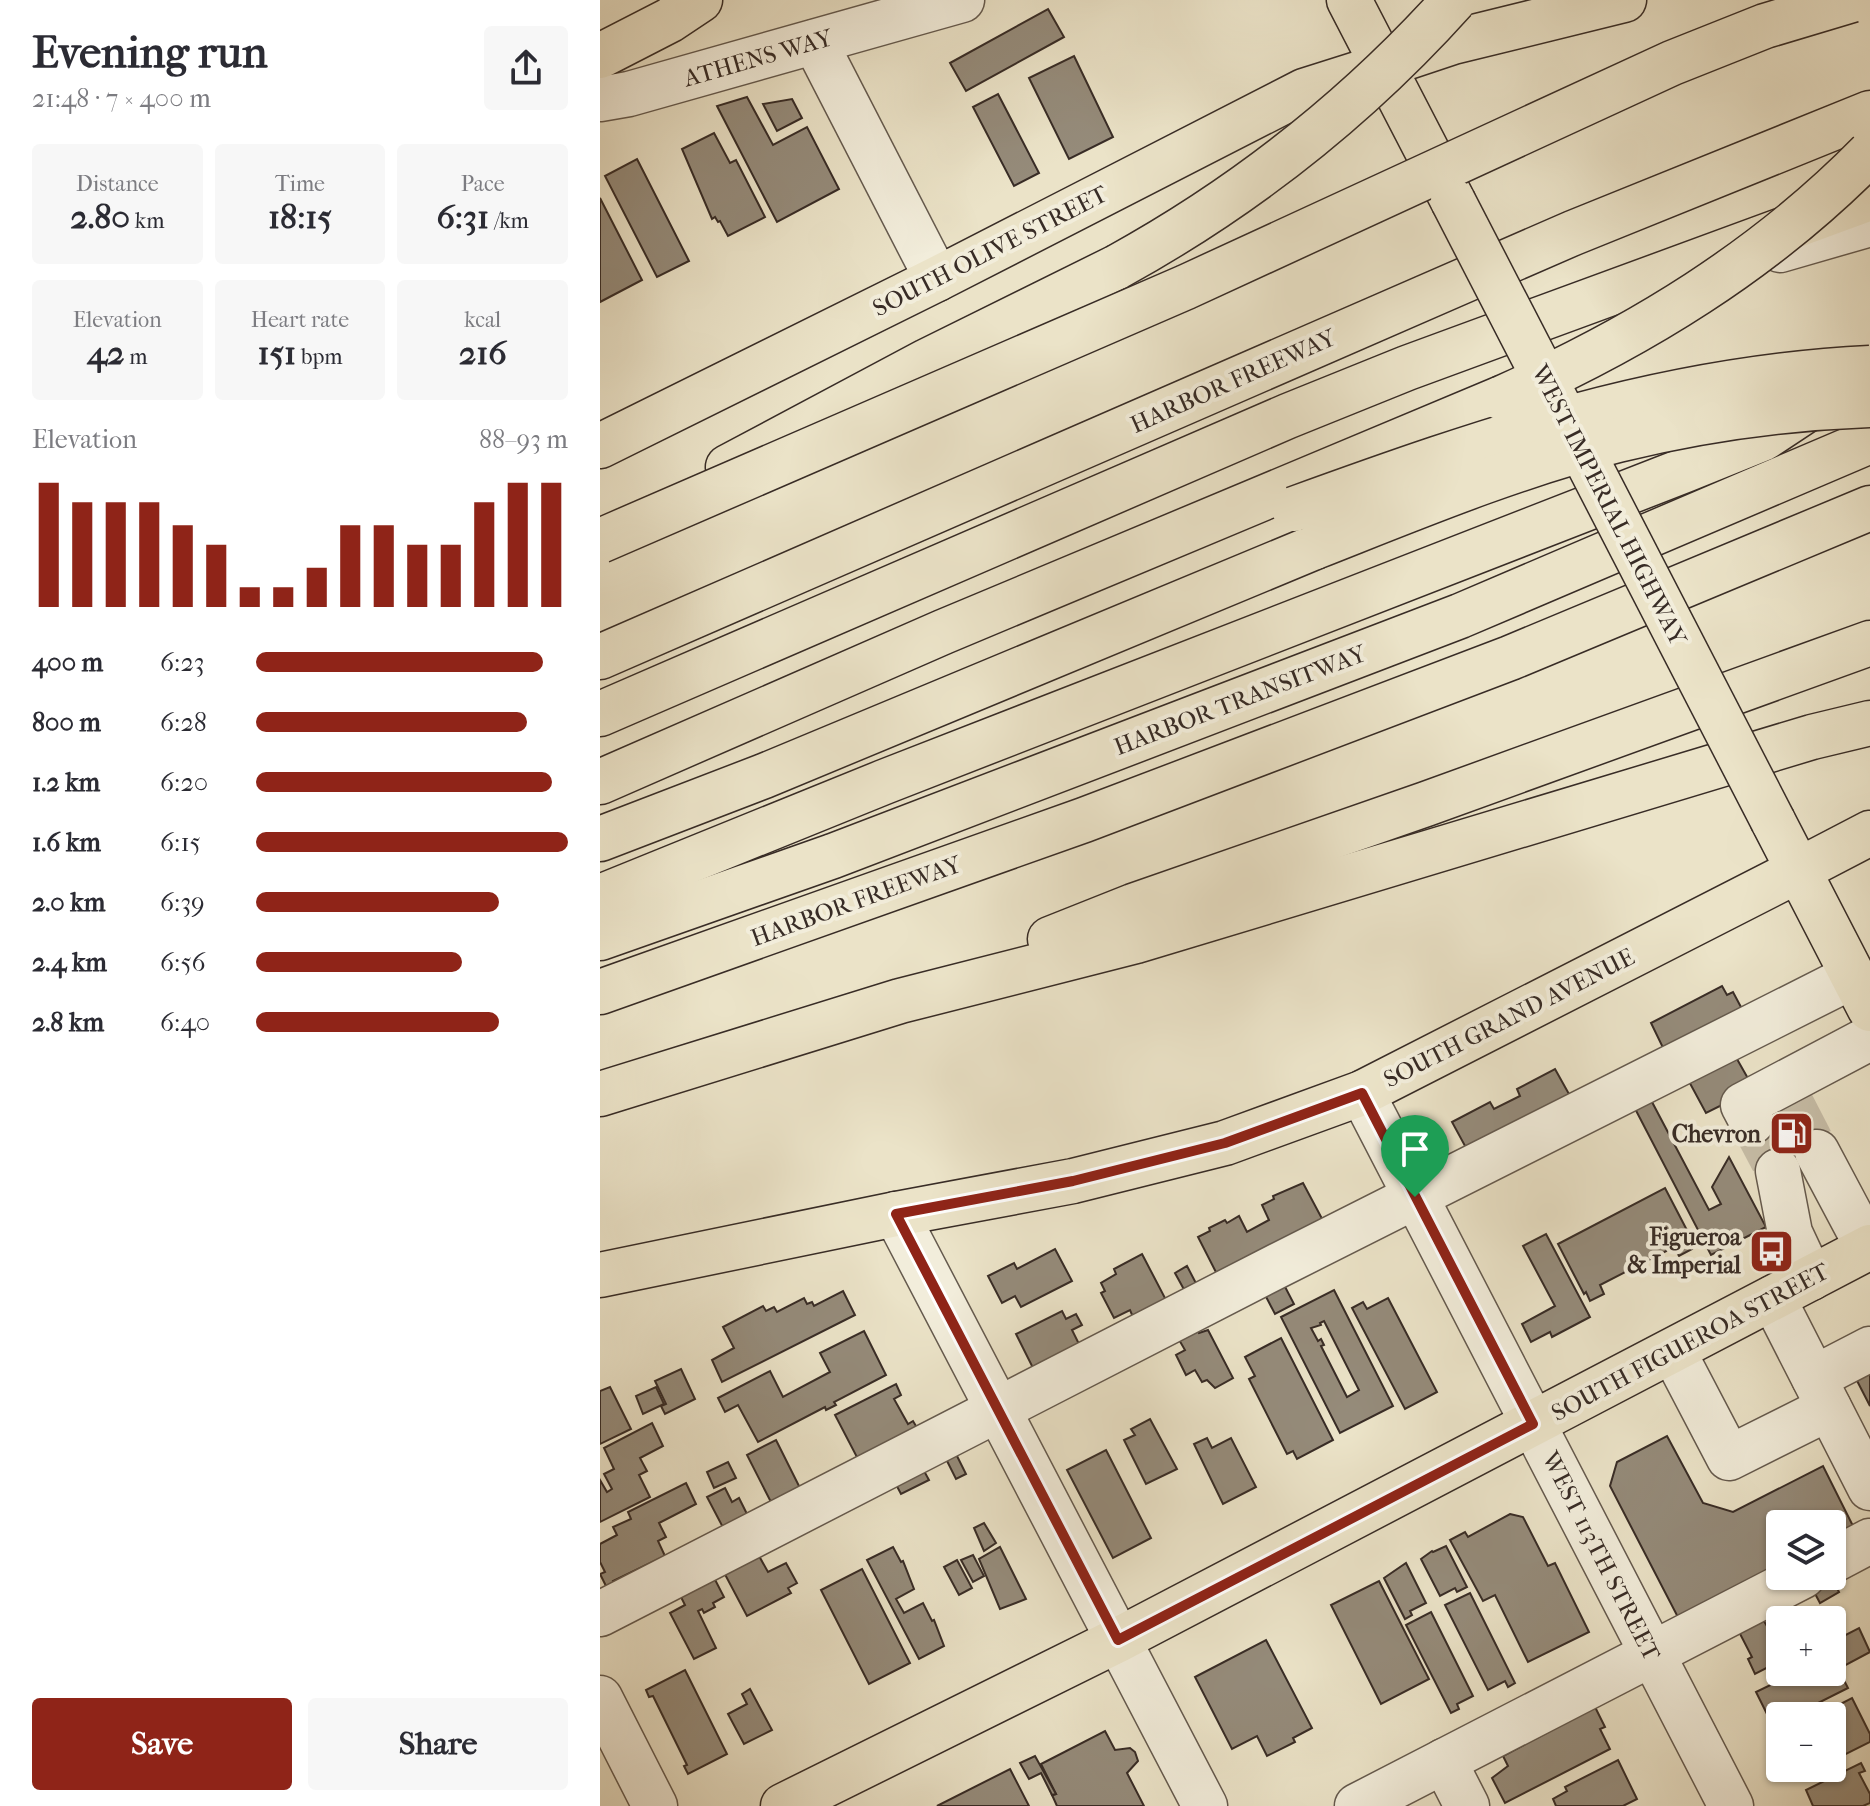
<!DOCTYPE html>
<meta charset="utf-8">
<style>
body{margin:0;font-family:"IM FELL French Canon",serif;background:#f7f7f7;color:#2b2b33;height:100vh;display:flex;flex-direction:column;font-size:30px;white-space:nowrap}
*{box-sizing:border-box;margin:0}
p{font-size:26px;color:#7c7c81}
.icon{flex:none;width:44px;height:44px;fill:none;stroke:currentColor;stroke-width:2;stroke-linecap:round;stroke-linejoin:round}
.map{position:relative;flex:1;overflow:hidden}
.details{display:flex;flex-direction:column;background:#fff;width:600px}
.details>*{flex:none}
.buttons{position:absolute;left:1166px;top:1510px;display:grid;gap:16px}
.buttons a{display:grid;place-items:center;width:80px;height:80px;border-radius:8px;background:#fff;box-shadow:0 2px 6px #0004;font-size:40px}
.pin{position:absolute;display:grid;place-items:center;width:68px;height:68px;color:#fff;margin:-82px -34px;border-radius:50% 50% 50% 0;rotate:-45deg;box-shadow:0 0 8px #0007}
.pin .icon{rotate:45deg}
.round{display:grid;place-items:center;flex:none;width:84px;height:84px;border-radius:8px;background:#f7f7f7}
.overview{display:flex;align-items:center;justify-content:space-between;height:136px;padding:0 32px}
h1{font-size:44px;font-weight:700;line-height:60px}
.figures{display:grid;grid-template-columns:repeat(3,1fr);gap:12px;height:136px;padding:8px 32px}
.figures div{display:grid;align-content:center;border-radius:8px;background:#f7f7f7;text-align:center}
.figures b{font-size:34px;font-weight:700}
.figures small{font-size:22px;font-weight:400}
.figures p{font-size:22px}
.chart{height:224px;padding:16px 32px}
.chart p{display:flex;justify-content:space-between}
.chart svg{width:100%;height:144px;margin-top:8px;stroke:#8f2418;stroke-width:6}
.action{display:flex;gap:16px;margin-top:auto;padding:16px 32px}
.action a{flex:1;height:92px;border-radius:8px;background:#8f2418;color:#fff;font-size:32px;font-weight:700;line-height:92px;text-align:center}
.action a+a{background:#f7f7f7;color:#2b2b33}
ul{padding:0 32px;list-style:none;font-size:26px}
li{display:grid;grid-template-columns:128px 96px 1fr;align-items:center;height:60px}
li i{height:20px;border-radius:10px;background:#8f2418}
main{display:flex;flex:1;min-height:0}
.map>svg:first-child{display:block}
.building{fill:#958b7a;stroke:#382c26;stroke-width:2;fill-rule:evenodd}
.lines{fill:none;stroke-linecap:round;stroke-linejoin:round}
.minor-tunnel{stroke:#c7bea8;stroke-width:44;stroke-dasharray:44 22;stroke-linecap:butt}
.minor-casing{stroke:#655a4e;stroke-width:47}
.major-casing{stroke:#382c26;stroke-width:47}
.highway-casing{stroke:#382c26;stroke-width:47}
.minor{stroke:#f2eddb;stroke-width:44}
.major{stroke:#ebe3c8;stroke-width:44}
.highway{stroke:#ebe3c8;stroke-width:44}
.major-bridge-casing{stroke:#382c26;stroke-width:47;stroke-linecap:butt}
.highway-bridge-casing{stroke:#382c26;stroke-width:47;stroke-linecap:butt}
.major-bridge{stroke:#ebe3c8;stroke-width:44}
.highway-bridge{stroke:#ebe3c8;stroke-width:44}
.route-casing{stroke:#fff;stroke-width:16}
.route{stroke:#8f2418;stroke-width:10}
.labels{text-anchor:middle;stroke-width:8;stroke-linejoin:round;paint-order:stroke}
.street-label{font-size:24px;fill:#382c26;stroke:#f2eddb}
.poi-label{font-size:24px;font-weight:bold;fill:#382c26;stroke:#f2eddb;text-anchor:end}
</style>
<main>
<section class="details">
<div class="overview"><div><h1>Evening run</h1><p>21:48 · 7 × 400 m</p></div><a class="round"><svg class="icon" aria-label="share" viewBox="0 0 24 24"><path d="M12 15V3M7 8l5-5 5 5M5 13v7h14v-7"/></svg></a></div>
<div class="figures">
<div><p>Distance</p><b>2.80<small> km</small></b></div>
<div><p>Time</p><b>18:15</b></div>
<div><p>Pace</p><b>6:31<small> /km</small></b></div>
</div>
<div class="figures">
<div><p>Elevation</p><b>42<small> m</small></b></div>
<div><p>Heart rate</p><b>151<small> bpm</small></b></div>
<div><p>kcal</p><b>216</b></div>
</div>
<div class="chart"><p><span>Elevation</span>88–93 m</p>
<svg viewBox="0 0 160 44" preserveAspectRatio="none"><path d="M5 44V6M15 44V12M25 44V12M35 44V12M45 44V19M55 44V25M65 44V38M75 44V38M85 44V32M95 44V19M105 44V19M115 44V25M125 44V25M135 44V12M145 44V6M155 44V6"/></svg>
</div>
<ul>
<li><b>400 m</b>6:23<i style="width:92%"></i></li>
<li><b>800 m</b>6:28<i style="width:87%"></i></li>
<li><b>1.2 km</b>6:20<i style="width:95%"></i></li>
<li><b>1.6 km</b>6:15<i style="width:100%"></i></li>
<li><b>2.0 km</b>6:39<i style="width:78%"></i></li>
<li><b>2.4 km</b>6:56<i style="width:66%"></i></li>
<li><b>2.8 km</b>6:40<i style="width:78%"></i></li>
</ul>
<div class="action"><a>Save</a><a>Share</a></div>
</section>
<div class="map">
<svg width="1270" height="1806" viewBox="0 0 1270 1806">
<rect width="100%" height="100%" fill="#ebe3c8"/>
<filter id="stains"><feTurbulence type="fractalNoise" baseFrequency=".0025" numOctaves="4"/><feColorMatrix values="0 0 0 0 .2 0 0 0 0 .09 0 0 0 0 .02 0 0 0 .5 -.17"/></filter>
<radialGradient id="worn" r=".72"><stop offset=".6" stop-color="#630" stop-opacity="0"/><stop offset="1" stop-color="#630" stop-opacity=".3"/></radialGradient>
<!-- building -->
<g class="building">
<polygon points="448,9 464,37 366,91 350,63"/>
<polygon points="474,56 513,137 469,159 429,78"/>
<polygon points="398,94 439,173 414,186 373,107"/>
<polygon points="147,97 173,145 207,127 239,189 177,222 117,106"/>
<polygon points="192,99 202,118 177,131 163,104"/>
<polygon points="114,133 130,163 136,160 165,217 128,236 120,221 118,222 115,217 112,219 82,149"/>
<polygon points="37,159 89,261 57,277 5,176"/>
<polygon points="0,198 42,280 0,302"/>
<polygon points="1122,986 1127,995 1133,992 1142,1009 1068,1058 1051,1023"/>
<polygon points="1133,1052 1154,1089 1106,1113 1086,1076"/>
<polygon points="955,1069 974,1103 871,1157 852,1122 890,1102 894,1109 920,1096 917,1089"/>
<polygon points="1204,1097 1228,1146 1167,1177 1142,1127"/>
<polygon points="1030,1099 1052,1102 1109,1210 1121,1204 1112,1187 1129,1157 1166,1227 1111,1255"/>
<polygon points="703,1183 727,1228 621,1282 598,1237 610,1231 609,1228 625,1220 627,1223 639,1216 647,1232 669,1220 662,1205 674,1199 673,1196"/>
<polygon points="1065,1188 1091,1238 1088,1240 1092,1249 1079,1256 1074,1247 1000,1285 1004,1294 990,1301 986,1292 984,1294 958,1244"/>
<polygon points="946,1234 990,1317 952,1337 950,1332 931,1342 922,1324 955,1306 923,1246"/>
<polygon points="455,1249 472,1281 421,1307 415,1296 402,1303 388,1276 414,1263 417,1269"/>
<polygon points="542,1254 566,1300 533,1317 530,1310 514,1318 501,1293 505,1291 501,1283 516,1274 514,1269"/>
<polygon points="587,1266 599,1289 587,1295 575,1273"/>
<polygon points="682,1281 694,1304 675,1314 663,1291"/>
<path d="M734,1290L793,1406L740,1433L681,1317ZM724,1321L759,1390L747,1397L721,1346L724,1345L721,1339L718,1341L711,1328L721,1325L720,1323Z"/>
<polygon points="243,1291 255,1315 122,1382 112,1360 134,1348 123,1327 163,1306 166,1311 174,1307 177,1312 204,1298 207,1304 212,1302 214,1306"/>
<polygon points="788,1298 837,1392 805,1409 752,1308 763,1302 767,1309"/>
<polygon points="462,1311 466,1319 476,1314 482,1325 472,1330 481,1348 435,1372 416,1334"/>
<polygon points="597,1329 599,1333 608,1330 633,1378 615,1388 607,1380 602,1382 595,1370 586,1375 576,1355 585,1350 578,1338"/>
<polygon points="264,1331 286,1375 234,1402 236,1405 226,1410 225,1407 158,1442 138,1405 125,1412 118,1398 170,1371 183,1397 230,1372 220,1353"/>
<polygon points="681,1338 733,1440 697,1459 693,1451 687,1454 649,1379 655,1376 645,1357"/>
<polygon points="1270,1365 1270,1406 1253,1373"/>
<polygon points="81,1369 95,1399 65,1414 61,1406 66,1404 55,1381"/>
<polygon points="296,1384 301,1395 294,1399 308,1424 313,1421 319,1431 260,1463 235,1415"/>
<polygon points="10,1387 31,1429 0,1444 0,1391"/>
<polygon points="56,1387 64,1404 43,1414 36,1396"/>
<polygon points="550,1419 577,1469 546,1484 524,1440 535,1435 531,1429"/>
<polygon points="52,1423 63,1446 40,1458 47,1471 39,1475 50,1497 0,1522 0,1480 7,1492 12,1489 4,1474 14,1469 4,1448"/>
<polygon points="1067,1436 1103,1503 1133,1512 1223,1466 1258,1536 1232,1549 1232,1524 1180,1524 1180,1575 1082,1625 1010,1486 1017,1462"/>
<polygon points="607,1438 612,1448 631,1438 656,1487 623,1504 594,1444"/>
<polygon points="176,1440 203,1494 174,1508 147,1455"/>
<polygon points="506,1450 551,1538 513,1558 467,1470"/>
<polygon points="355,1452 366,1474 356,1479 345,1457"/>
<polygon points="318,1460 329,1480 301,1494 291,1475"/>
<polygon points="128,1462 136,1478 114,1488 107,1472"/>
<polygon points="86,1483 96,1504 59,1523 66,1537 58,1541 65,1556 13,1581 14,1584 7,1588 0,1574 5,1572 0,1562 0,1544 17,1535 13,1527 31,1519 28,1512"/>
<polygon points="125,1488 132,1502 139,1498 151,1522 127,1535 107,1497"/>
<polygon points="910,1514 923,1517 948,1566 955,1563 989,1632 928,1662 895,1595 883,1601 850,1540 865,1532 868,1537"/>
<polygon points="384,1523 396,1543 384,1551 374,1528"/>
<polygon points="846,1546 867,1587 857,1592 855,1588 840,1596 821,1559 832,1551 833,1552"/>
<polygon points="154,1547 168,1572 186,1563 197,1583 188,1588 191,1593 147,1616 120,1565"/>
<polygon points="293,1547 301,1562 303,1561 314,1589 296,1599 304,1613 323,1603 332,1621 334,1620 344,1646 319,1659 267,1560"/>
<polygon points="400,1547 426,1599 400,1609 379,1559"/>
<polygon points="373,1555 384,1576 373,1582 361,1560"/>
<polygon points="357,1560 372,1588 359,1595 344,1567"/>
<polygon points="806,1563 826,1603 810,1611 812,1615 805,1619 784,1578"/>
<polygon points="109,1568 124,1597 113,1603 115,1607 104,1613 102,1609 98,1611 116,1648 94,1659 70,1613 85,1605 75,1585"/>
<polygon points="262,1569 310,1663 269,1684 221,1590"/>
<polygon points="1232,1578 1239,1592 1220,1603 1212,1588"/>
<polygon points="779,1581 829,1679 781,1704 731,1605"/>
<polygon points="870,1593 915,1683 908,1687 905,1681 888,1690 845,1605"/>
<polygon points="831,1612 873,1696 857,1704 859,1709 851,1713 806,1625"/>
<polygon points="1161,1616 1168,1628 1180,1621 1180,1661 1155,1674 1148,1659 1152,1657 1137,1628"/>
<polygon points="1259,1628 1270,1652 1244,1666 1232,1642"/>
<polygon points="666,1640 712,1728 693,1738 695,1742 667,1756 657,1736 632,1749 595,1677"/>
<polygon points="1232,1664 1233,1667 1236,1665 1248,1688 1208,1708 1209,1712 1206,1713 1205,1710 1193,1716 1180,1716 1180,1722 1173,1726 1156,1692 1197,1672 1232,1672"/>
<polygon points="85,1670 127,1754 88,1774 84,1766 87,1765 53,1696 49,1697 46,1690"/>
<polygon points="150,1689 172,1730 144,1744 128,1714 147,1704 142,1694"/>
<polygon points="1252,1698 1270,1734 1270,1742 1232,1761 1232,1716 1217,1716"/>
<polygon points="995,1707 1005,1727 1000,1729 1010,1749 905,1803 892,1778 908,1766 903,1756"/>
<polygon points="505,1731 515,1750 530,1748 535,1752 538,1761 527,1773 544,1806 457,1806 452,1795 456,1794 441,1764"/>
<polygon points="435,1756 456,1794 452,1795 441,1773 429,1779 420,1763"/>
<polygon points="1018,1760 1037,1799 1023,1806 956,1806 953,1799 967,1791 965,1787"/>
<polygon points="1261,1763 1265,1771 1259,1773 1270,1794 1270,1803 1263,1806 1213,1806 1206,1790"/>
<polygon points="1190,1768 1219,1768 1196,1780"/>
<polygon points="410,1769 429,1806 337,1806"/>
</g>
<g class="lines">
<!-- minor-tunnel -->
<g class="minor-tunnel">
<polyline points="1191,1102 1217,1152"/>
<polyline points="1152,1122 1178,1171"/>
</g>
<defs>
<g id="minor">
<polyline points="215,42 337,279"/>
<polyline points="0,99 29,94 362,0"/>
<polyline points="1180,250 1270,224"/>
<polyline points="762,1093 1131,1806"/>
<polyline points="1152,1122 1143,1105 1270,1038"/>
<polyline points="1217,1152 1268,1248"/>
<polyline points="1178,1171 1190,1233 1211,1278"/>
<polyline points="296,1214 605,1806"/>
<polyline points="1173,1298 1270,1488"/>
<polyline points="1073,1351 1129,1458 1229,1408"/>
<polyline points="1214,1378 1270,1349"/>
<polyline points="1232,1561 1270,1541"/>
<polyline points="0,1614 679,1265 1253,976"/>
<polyline points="0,1698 55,1806"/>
<polyline points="844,1761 867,1806"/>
<polyline points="757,1806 1203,1576"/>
</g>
<g id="major">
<polyline points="749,0 853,201"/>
<polyline points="0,56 70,20 100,0"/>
<polyline points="0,446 337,279 704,91 783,66"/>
<polyline points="1173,821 1270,1009"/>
<polyline points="0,1275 296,1214 473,1181 625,1143 762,1093 1199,870"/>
<polyline points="183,1806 518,1640 1270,1247"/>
</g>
<g id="highway">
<polyline points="787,64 853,42 1024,0"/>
<polyline points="128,467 327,361 517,267"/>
<polyline points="0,657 973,233 1270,113"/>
<polyline points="0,714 688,416 807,368 1270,198"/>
<polyline points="0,782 343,632 902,398"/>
<polyline points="0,839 164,776 715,547"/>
<polyline points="1199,870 1270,833"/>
<polyline points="0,897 284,782 1085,470 1164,438 1217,403"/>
<polyline points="0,938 233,856 860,616 1270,441"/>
<polyline points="450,939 533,906 826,804 1270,643"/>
<polyline points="0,992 484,820 910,658 1270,508"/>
<polyline points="0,1094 300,1001 536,941 1212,737 1270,723"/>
</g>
</defs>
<!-- minor casing -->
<use href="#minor" class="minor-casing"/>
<!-- major casing -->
<use href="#major" class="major-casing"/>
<!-- highway casing -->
<use href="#highway" class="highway-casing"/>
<!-- minor -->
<use href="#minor" class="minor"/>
<!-- major -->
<use href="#major" class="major"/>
<!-- highway -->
<use href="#highway" class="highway"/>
<defs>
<polyline id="major-bridge" points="853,201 1173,821"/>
<g id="highway-bridge">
<path d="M517,267C644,197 757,108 854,0"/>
<path d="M902,398C1039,337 1164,261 1270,153"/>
<path d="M694,509C887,439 1063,378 1270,368"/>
<polyline points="0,541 586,287 1072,63 1165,26 1252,0"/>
<path d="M715,547C814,508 914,466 1018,440C1100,420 1185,408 1270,405"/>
</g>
</defs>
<!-- major-bridge casing -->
<use href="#major-bridge" class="major-bridge-casing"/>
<!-- highway-bridge casing -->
<use href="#highway-bridge" class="highway-bridge-casing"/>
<!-- major-bridge -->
<use href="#major-bridge" class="major-bridge"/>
<!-- highway-bridge -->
<use href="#highway-bridge" class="highway-bridge"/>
</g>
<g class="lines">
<defs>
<polygon id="route" points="762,1093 933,1424 518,1640 296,1214 473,1181 625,1143"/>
</defs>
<!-- route casing -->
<use href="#route" class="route-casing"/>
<!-- route -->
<use href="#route" class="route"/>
</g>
<!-- icons -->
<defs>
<symbol id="fuel-square" viewBox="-11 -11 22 22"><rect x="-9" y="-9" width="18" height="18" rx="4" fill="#8f2418" stroke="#f2eddb"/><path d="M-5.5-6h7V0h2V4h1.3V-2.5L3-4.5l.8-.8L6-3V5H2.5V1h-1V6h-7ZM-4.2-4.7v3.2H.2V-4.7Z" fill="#fff"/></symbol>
<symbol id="bus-square" viewBox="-11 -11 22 22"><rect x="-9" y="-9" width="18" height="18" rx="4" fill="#8f2418" stroke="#f2eddb"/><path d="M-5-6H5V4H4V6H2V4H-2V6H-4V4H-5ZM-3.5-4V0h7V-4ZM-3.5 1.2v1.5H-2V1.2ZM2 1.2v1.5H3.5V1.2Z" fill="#fff"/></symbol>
</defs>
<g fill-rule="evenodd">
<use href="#fuel-square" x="1166" y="1108" width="51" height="51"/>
<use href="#bus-square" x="1146" y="1226" width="51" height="51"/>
</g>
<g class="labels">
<!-- street labels -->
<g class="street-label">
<text transform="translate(158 58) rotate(-16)" y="8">ATHENS WAY</text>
<text transform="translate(390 251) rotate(-27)" y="8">SOUTH OLIVE STREET</text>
<text transform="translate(633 381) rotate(-24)" y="8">HARBOR FREEWAY</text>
<text transform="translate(1009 505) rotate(63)" y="8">WEST IMPERIAL HIGHWAY</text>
<text transform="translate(640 700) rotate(-21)" y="8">HARBOR TRANSITWAY</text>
<text transform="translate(256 901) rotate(-20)" y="8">HARBOR FREEWAY</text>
<text transform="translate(909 1018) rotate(-27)" y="8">SOUTH GRAND AVENUE</text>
<text transform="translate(1090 1342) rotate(-28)" y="8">SOUTH FIGUEROA STREET</text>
<text transform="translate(1001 1556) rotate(63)" y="8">WEST 113TH STREET</text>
</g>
<!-- poi labels -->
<g class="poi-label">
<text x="1161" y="1142">Chevron</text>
<text x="1141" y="1245">Figueroa<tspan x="1141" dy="28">&amp; Imperial</tspan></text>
</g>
</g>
<rect width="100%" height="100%" filter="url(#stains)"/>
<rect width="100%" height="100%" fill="url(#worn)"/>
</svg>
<div class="buttons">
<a><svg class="icon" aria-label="layers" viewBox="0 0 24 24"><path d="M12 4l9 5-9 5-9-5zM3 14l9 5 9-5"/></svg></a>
<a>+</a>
<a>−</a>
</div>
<div class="pin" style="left:815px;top:1197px;background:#1e9e55"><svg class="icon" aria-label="arrive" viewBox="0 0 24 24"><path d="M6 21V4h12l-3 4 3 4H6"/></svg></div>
</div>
</main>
